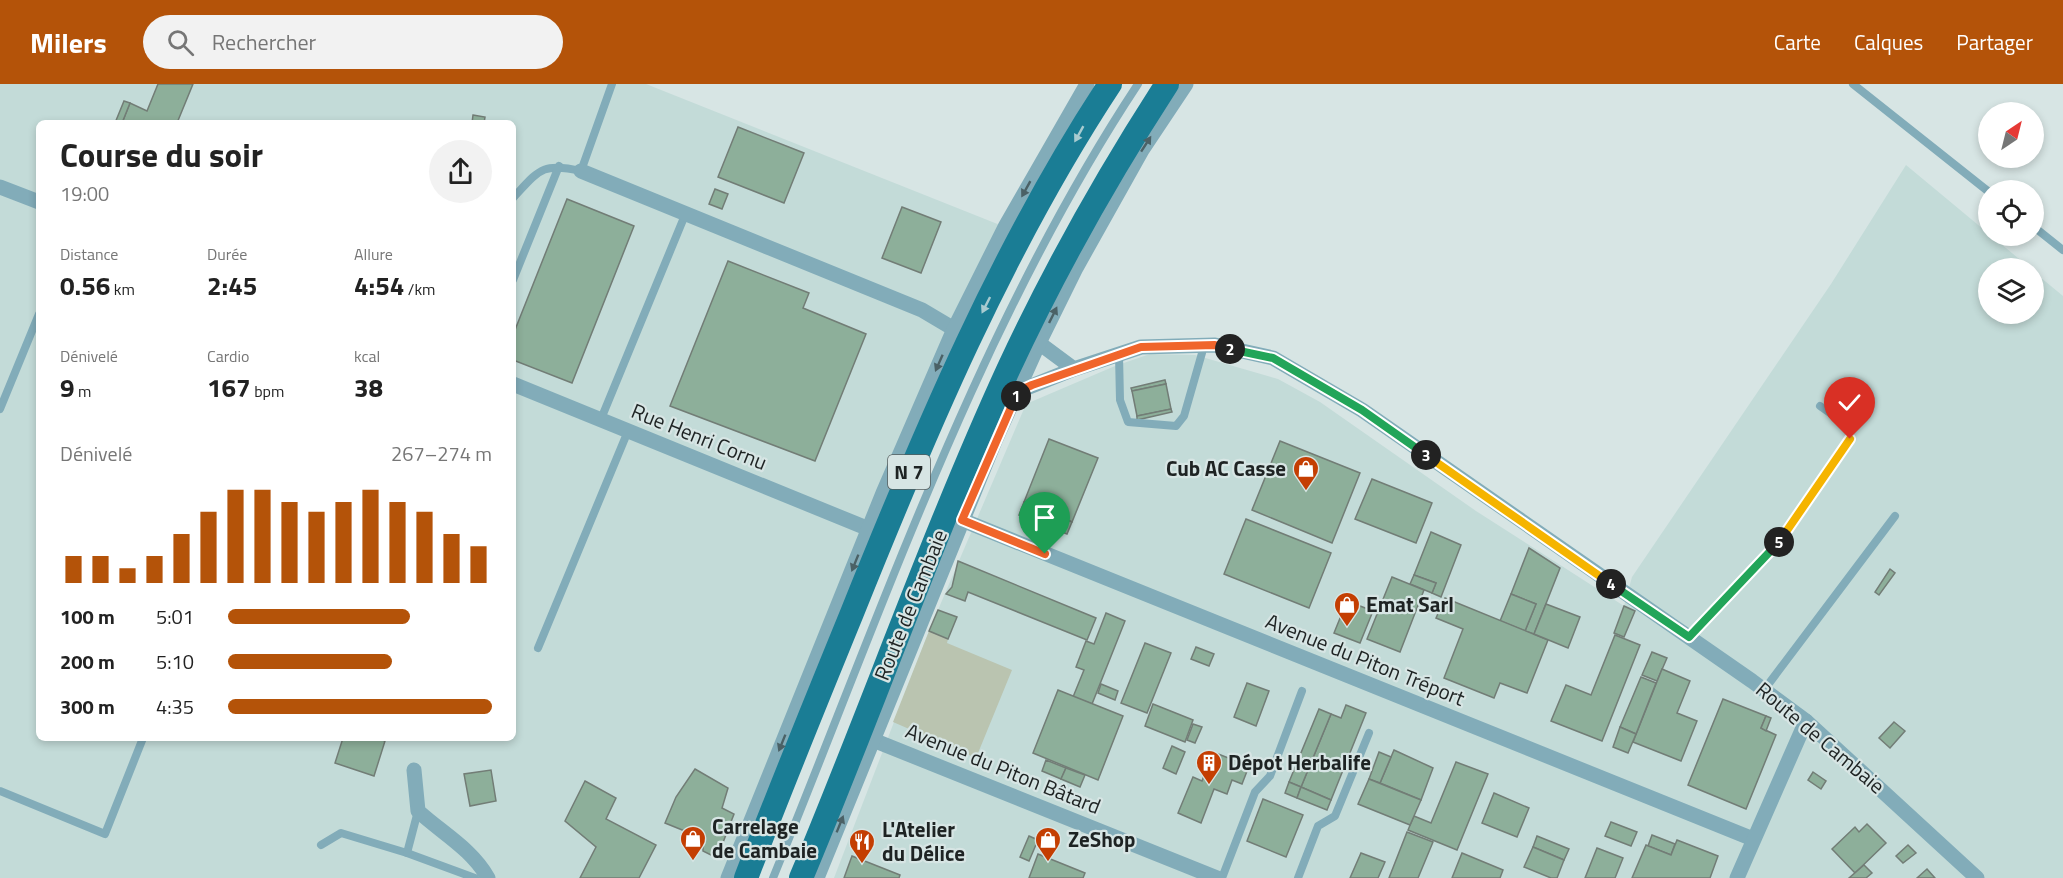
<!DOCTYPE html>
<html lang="fr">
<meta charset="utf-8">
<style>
body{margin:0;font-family:"Titillium Web",sans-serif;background:#f2f2f2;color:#222;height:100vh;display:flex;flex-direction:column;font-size:22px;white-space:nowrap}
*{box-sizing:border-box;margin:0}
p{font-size:20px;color:#767676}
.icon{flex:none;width:33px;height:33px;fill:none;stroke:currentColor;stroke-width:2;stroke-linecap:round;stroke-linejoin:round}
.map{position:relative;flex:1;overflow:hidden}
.details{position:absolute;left:36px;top:36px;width:480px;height:621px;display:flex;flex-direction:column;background:#fff;border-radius:9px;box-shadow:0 3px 9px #0003}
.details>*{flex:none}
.needle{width:39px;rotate:35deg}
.tools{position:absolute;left:1978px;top:18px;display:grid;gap:12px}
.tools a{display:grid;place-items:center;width:66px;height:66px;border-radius:50%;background:#fff;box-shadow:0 3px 9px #0003;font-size:30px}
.pin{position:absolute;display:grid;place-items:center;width:51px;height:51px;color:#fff;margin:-62px -26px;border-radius:50% 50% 50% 0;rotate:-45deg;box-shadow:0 0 6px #0007}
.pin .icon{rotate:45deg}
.km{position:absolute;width:30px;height:30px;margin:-15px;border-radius:50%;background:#222;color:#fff;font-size:16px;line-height:30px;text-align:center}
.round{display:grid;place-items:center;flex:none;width:63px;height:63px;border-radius:32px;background:#f2f2f2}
.head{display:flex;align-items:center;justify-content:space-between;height:102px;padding:0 24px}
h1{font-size:33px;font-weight:700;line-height:45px}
.stats{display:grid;grid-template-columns:repeat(3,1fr);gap:9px;height:102px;padding:6px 24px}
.stats div{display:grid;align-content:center}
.stats b{font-size:26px;font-weight:700}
.stats small{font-size:16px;font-weight:400}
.stats p{font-size:16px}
.chart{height:168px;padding:12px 24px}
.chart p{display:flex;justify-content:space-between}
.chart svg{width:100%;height:108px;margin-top:6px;stroke:#b45309;stroke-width:6}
ul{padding:0 24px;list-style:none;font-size:20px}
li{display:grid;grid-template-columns:96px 72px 1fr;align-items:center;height:45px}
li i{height:15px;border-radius:8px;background:#b45309}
header{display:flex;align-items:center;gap:36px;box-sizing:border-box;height:84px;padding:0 30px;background:#b45309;color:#fff}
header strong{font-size:28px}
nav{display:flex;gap:33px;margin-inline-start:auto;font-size:21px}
.search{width:420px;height:54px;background:#f2f2f2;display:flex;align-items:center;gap:15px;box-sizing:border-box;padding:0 21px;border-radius:33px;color:#767676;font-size:22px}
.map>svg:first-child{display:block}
.built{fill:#c3dbd8;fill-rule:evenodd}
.green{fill:#bac4b0}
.building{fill:#8daf9a;stroke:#727d76;stroke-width:1.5}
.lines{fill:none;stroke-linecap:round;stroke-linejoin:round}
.service{stroke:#82acb9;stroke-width:8}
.minor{stroke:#82acb9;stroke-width:15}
.primary{stroke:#1a7d95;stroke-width:24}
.oneway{fill:#a8cbd0}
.oneway2{fill:#4b6166}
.split-1-casing{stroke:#fff;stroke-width:12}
.split-2-casing{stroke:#fff;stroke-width:12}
.split-3-casing{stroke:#fff;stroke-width:12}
.split-4-casing{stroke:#fff;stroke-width:12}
.split-5-casing{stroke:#fff;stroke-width:12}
.split-6-casing{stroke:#fff;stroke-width:12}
.split-1{stroke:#f0652b;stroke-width:8}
.split-2{stroke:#f0652b;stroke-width:8}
.split-3{stroke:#22a559;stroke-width:8}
.split-4{stroke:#f5b400;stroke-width:8}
.split-5{stroke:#22a559;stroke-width:8}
.split-6{stroke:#f5b400;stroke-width:8}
.labels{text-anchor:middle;stroke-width:4.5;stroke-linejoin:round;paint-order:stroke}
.shield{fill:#d7e5e4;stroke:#565d5d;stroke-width:1.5}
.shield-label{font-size:20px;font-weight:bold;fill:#1e2323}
.street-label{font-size:21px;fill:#1e2323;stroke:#d7e5e4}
.poi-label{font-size:21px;font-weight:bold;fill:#1e2323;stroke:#d7e5e4;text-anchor:start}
</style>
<header>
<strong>Milers</strong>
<div class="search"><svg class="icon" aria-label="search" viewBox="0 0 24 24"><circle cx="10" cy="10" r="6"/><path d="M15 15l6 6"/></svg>Rechercher</div>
<nav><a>Carte</a><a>Calques</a><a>Partager</a></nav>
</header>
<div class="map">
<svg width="2063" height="794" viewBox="0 0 2063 794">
<rect width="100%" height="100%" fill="#d7e5e4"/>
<!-- built -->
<g class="built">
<path d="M0,0H646L1005,143L728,794H0ZM39,39H513V654H39Z"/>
<polygon points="1906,81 2030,184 1989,184 1989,230 2034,230 2034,188 2063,212 2063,794 834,794 929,547 1026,320 1115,282 1150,270 1195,271 1278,295 1320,318 1476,427 1624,522 1632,493 1831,200"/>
</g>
<!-- green -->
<polygon class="green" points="929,547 948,555 947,559 1012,586 976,674 893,638"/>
<!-- building -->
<g class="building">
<polygon points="158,0 193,0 177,39 122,39 130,19 147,27"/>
<polygon points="124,17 130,19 122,39 115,39"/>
<polygon points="473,31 485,33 484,39 472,39"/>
<polygon points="738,43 804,69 784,119 718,93"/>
<polygon points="715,105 728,110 722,125 709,120"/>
<polygon points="567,115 634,142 572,299 513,276 513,251"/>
<polygon points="902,123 941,138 921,189 882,174"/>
<polygon points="728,177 809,209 803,224 866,250 815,377 670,322"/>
<polygon points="1165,296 1166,300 1132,307 1131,304"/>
<polygon points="1166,300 1171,325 1137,332 1132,307"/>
<polygon points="1171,325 1172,328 1137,336 1137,332"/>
<polygon points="1049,355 1098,374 1072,438 1024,418"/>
<polygon points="1280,357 1360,389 1332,459 1252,426"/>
<polygon points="1372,395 1432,419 1416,459 1355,435"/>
<polygon points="1024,418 1072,438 1067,450 1019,431"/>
<polygon points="1246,435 1331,469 1309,524 1224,490"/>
<polygon points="1431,448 1461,461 1441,513 1432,509 1436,499 1414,491"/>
<polygon points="1529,464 1560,484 1534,550 1525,547 1536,520 1511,510"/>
<polygon points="958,477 1096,534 1087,556 968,508 965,517 946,510 952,503"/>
<polygon points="1890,485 1895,489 1879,511 1875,508"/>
<polygon points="1414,491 1436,499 1432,509 1410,500"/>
<polygon points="1392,493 1424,506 1400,568 1367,555"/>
<polygon points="1511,510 1536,520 1525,547 1500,537"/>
<polygon points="1445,514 1548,556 1527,609 1500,599 1494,614 1444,594 1463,545 1436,534"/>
<polygon points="1347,517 1373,527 1360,559 1334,549"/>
<polygon points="1546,520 1580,533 1568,564 1534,550"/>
<polygon points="1624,522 1635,527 1624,553 1614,549"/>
<polygon points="938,526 957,533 948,555 929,547"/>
<polygon points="1106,529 1125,537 1092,620 1073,613 1084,586 1076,583 1086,557 1094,560"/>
<polygon points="1615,551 1640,561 1602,657 1551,637 1566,601 1591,611"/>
<polygon points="1145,559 1171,569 1147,629 1121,619"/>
<polygon points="1196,563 1214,570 1209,582 1191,575"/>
<polygon points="1652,568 1667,574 1657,597 1642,591"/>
<polygon points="1662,585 1690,597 1677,629 1697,637 1681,677 1633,658"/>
<polygon points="1641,593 1656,599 1636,650 1620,643"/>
<polygon points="1247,599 1269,607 1256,642 1234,633"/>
<polygon points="1101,600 1118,607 1115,616 1098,609"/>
<polygon points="1058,606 1123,632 1098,696 1033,669"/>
<polygon points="1723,615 1766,632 1761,644 1776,651 1746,725 1688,701"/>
<polygon points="1153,620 1193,636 1185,658 1145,642"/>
<polygon points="1346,621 1366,629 1331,716 1301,703 1331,630 1341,634"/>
<polygon points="1319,625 1331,630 1301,703 1289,698"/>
<polygon points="1766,632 1771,634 1766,647 1761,644"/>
<polygon points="1894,638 1905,647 1890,664 1879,654"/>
<polygon points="1193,640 1202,643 1195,659 1187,656"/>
<polygon points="1620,643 1636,650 1628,669 1613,663"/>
<polygon points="343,654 377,654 385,657 374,692 335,679"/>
<polygon points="1172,662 1185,668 1176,690 1163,684"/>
<polygon points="1394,666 1433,684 1421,716 1380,699"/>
<polygon points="1213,668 1249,682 1242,700 1232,696 1227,710 1214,705 1201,739 1178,729 1193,693 1202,697"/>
<polygon points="1379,668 1391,673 1380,699 1369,695"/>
<polygon points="1046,676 1066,684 1061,695 1042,687"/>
<polygon points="1456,678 1488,690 1457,766 1408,746 1414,732 1431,739"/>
<polygon points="1066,684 1085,691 1080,703 1061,695"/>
<polygon points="695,685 728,704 722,724 734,730 717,774 703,767 703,762 699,760 702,754 665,739 676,713"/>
<polygon points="491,686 496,717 470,722 464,690"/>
<polygon points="1813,688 1826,697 1821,705 1808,696"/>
<polygon points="1369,695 1421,716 1410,741 1358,720"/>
<polygon points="585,697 616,714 606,735 656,761 639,794 580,794 596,763 565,737"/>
<polygon points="1289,698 1301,703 1297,714 1285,709"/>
<polygon points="1301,703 1331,716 1327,726 1297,714"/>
<polygon points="1494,709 1529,724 1517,753 1482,739"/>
<polygon points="1263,715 1303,731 1286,773 1247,757"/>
<polygon points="1611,738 1637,748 1631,762 1605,752"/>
<polygon points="1867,740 1886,759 1855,789 1832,765 1855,743 1859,748"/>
<polygon points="1407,748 1433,758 1418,794 1389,794"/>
<polygon points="1652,751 1675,760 1671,771 1648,762"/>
<polygon points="1029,752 1038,756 1029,777 1020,773"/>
<polygon points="1537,752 1569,765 1564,776 1533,763"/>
<polygon points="1677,756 1718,772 1710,794 1632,794 1646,761 1671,771"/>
<polygon points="1908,761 1916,769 1903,779 1896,772"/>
<polygon points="1533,763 1564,776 1557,794 1551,794 1524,783"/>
<polygon points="1597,764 1623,774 1615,794 1585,794"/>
<polygon points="1361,769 1385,778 1378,794 1350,794"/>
<polygon points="1462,769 1503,786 1500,794 1452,794"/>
<polygon points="1038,770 1085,789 1083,794 1029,794"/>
<polygon points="852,772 900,791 899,794 844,794"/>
<polygon points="1864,781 1872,789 1866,794 1849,794"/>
<polygon points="1927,785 1935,794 1917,794"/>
</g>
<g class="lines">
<!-- service -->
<g class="service">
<polyline points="1853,0 1989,108"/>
<path d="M513,114C539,86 542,78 581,87L612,0"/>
<polyline points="2034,143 2063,166"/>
<polyline points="513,196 559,82"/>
<polyline points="1119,271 1120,316 1128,338 1176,342 1184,332 1204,262"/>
<polyline points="0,325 39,230"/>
<polyline points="601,335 685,131"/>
<polyline points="1689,553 1779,458 1850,355 1850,343 1820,322"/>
<polyline points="538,564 628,347"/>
<polyline points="1764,606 1895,432"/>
<polyline points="0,707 105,750 143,654"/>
<polyline points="321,761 341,749 407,769 475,794"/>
<polyline points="407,769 418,727"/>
<path d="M773,794C882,527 978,242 1138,0"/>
<polyline points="1222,794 1255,708 1270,692 1302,607"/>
<polyline points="1298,794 1318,742 1335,732 1369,649"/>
</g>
<!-- minor -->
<g class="minor">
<polyline points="581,87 922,226 954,245"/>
<polyline points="0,103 39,118"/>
<polyline points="1039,259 1074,285"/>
<polyline points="513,300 869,445"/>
<polyline points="1019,307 1074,285 1141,263 1215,261 1273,274 1362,326 1752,597 1806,637 1977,794"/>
<polyline points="962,436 1753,755"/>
<polyline points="873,656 1217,794"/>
<path d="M414,686L418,727C442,749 472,765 488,794"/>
<polyline points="728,794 883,409 954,245 1005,143 1087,0"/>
<polyline points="817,794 995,357 1039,259 1076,184 1142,66 1186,0"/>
<polyline points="1737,794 1806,637"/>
</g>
<!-- primary -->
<g class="primary">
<path d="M746,794C780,705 816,617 852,529C925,347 1002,164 1110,0"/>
<path d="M801,794C872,625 932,452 1008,286C1054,187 1108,91 1167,0"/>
</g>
</g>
<!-- one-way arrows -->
<defs><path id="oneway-solid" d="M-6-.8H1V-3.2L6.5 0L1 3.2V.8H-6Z" transform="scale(1.5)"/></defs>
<g class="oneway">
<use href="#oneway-solid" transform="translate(1079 50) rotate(119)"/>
<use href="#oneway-solid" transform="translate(986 221) rotate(117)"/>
</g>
<g class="oneway2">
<use href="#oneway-solid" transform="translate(1146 60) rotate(-57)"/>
<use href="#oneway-solid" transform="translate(1026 105) rotate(119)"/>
<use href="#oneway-solid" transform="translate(1053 231) rotate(-64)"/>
<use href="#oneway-solid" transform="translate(939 279) rotate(114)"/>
<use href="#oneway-solid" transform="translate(855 479) rotate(112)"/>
<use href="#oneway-solid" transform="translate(782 659) rotate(112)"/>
<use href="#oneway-solid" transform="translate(840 740) rotate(-68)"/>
</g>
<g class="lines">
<defs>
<polyline id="split-1" points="1016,312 962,436 1045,470"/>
<polyline id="split-2" points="1016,312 1019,307 1032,301 1141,263 1215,261 1230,265"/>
<polyline id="split-3" points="1230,265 1273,274 1362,326 1426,371"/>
<polyline id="split-4" points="1426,371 1611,500"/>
<polyline id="split-5" points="1611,500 1689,553 1779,458"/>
<polyline id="split-6" points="1779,458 1850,355"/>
</defs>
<!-- split-1 casing -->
<use href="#split-1" class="split-1-casing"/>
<!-- split-2 casing -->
<use href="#split-2" class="split-2-casing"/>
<!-- split-3 casing -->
<use href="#split-3" class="split-3-casing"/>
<!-- split-4 casing -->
<use href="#split-4" class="split-4-casing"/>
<!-- split-5 casing -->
<use href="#split-5" class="split-5-casing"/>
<!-- split-6 casing -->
<use href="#split-6" class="split-6-casing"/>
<!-- split-1 -->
<use href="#split-1" class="split-1"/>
<!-- split-2 -->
<use href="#split-2" class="split-2"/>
<!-- split-3 -->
<use href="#split-3" class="split-3"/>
<!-- split-4 -->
<use href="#split-4" class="split-4"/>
<!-- split-5 -->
<use href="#split-5" class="split-5"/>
<!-- split-6 -->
<use href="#split-6" class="split-6"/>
</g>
<!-- icons -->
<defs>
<symbol id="shop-pin" viewBox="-11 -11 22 30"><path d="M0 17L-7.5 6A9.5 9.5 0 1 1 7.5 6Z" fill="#c43e02" stroke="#d7e5e4"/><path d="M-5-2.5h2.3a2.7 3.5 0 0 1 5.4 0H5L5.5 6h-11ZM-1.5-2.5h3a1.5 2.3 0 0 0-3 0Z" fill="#fff"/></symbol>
<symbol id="building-pin" viewBox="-11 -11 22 30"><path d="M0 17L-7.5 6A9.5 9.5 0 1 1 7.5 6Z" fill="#c43e02" stroke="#d7e5e4"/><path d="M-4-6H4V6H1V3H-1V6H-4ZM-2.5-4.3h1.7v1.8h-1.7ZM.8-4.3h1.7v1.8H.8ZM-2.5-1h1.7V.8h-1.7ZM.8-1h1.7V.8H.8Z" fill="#fff"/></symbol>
<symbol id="restaurant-pin" viewBox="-11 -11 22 30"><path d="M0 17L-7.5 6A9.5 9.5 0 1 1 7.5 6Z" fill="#c43e02" stroke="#d7e5e4"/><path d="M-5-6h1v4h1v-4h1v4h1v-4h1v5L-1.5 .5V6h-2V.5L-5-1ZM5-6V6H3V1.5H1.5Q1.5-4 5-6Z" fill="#fff"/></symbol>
</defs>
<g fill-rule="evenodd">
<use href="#shop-pin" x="1291" y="370" width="30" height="40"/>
<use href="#shop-pin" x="1332" y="506" width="30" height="40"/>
<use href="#building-pin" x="1194" y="664" width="30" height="40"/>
<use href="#shop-pin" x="678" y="740" width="30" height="40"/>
<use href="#shop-pin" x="1033" y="741" width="30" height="40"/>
<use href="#restaurant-pin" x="847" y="743" width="30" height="40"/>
</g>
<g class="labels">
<!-- shield labels -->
<rect class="shield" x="888" y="371" width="42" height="34" rx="4.5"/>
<g class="shield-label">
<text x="909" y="395">N 7</text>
</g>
<!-- street labels -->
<g class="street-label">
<text transform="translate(699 353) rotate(22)" y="7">Rue Henri Cornu</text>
<text transform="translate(911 521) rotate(-68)" y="7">Route de Cambaie</text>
<text transform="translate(1365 576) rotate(22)" y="7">Avenue du Piton Tréport</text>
<text transform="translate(1820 654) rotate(40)" y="7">Route de Cambaie</text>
<text transform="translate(1003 685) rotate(22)" y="7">Avenue du Piton Bâtard</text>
</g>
<!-- poi labels -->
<g class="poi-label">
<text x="1286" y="392" text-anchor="end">Cub AC Casse</text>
<text x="1366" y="528">Emat Sarl</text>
<text x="1228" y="686">Dépot Herbalife</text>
<text x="712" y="750">Carrelage<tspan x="712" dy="24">de Cambaie</tspan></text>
<text x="882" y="753">L'Atelier<tspan x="882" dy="24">du Délice</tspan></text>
<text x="1068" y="763">ZeShop</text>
</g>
</g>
</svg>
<div class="tools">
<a><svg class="needle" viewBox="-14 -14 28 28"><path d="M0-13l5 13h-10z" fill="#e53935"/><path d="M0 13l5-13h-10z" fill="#767676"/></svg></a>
<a><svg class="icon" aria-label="locate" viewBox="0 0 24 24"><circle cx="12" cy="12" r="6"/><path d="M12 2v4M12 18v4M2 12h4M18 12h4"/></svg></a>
<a><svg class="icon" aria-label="layers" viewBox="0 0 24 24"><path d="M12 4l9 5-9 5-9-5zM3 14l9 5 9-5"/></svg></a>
</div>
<div class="pin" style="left:1045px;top:470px;background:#1e9e55"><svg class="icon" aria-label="arrive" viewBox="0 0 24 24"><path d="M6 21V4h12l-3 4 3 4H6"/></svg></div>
<div class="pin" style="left:1850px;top:355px;background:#d93025"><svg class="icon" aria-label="check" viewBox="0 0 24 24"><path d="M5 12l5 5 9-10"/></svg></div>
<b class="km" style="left:1016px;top:312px">1</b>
<b class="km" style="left:1230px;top:265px">2</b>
<b class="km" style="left:1426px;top:371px">3</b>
<b class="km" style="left:1611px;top:500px">4</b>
<b class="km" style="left:1779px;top:458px">5</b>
<section class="details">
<div class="head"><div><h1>Course du soir</h1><p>19:00</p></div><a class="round"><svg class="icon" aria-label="share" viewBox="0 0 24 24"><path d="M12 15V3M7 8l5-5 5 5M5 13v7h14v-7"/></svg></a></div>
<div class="stats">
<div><p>Distance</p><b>0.56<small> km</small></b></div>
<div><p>Durée</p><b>2:45</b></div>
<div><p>Allure</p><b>4:54<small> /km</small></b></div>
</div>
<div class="stats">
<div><p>Dénivelé</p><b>9<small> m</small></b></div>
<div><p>Cardio</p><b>167<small> bpm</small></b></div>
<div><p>kcal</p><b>38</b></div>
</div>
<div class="chart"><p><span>Dénivelé</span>267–274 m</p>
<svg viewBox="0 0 160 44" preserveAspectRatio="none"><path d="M5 44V33M15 44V33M25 44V38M35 44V33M45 44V24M55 44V15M65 44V6M75 44V6M85 44V11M95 44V15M105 44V11M115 44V6M125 44V11M135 44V15M145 44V24M155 44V29"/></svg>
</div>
<ul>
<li><b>100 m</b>5:01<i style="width:69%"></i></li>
<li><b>200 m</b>5:10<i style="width:62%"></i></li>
<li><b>300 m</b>4:35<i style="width:100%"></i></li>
</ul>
</section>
</div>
